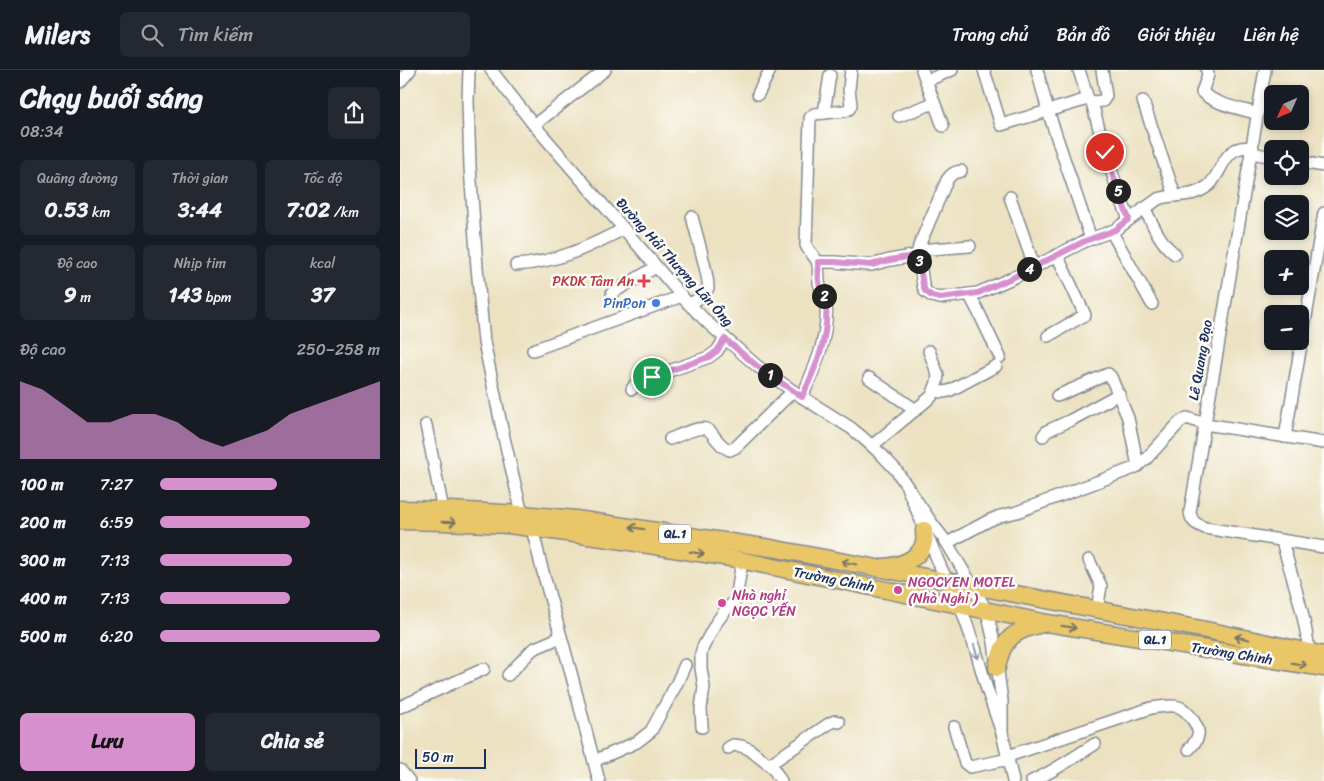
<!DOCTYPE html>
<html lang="vi">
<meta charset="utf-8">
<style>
body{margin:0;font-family:Sriracha,sans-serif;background:#242831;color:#f1f3f6;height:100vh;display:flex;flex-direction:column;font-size:19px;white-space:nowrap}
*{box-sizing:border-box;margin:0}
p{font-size:16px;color:#9ea1a6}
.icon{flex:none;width:28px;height:28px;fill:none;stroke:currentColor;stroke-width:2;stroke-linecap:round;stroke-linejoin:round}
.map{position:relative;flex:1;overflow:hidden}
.side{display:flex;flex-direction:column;background:#171b24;width:400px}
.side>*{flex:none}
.needle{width:32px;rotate:225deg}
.tools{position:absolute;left:864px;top:15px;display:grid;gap:10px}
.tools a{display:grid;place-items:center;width:45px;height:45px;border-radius:8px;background:#171b24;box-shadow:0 2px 8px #0003;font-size:25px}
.scale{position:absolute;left:15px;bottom:12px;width:71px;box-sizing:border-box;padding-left:5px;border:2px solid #1b2f5e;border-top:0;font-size:14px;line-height:18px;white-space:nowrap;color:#1b2f5e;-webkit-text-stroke:4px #fdfcf7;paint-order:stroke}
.pin{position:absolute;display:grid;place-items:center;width:42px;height:42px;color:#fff;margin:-21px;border:2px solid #fff;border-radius:50%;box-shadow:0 1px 5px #0007}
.km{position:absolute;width:25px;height:25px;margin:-12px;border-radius:50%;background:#222;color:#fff;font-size:14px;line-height:25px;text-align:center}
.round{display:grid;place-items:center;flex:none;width:52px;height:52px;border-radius:8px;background:#242831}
.overview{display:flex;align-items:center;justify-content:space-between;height:85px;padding:0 20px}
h1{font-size:28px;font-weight:700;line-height:38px}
.figures{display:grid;grid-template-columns:repeat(3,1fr);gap:8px;height:85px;padding:5px 20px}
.figures div{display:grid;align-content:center;border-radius:8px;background:#242831;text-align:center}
.figures b{font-size:21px;font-weight:700}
.figures small{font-size:14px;font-weight:400}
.figures p{font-size:14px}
.chart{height:140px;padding:10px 20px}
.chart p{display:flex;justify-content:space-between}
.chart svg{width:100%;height:90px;margin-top:5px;fill:#d690ce;opacity:.7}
.button{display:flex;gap:10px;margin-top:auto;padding:10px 20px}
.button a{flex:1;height:58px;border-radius:8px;background:#d690ce;color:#111;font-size:20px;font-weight:700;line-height:58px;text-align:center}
.button a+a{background:#242831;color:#f1f3f6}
ul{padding:0 20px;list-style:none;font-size:16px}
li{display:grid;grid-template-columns:80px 60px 1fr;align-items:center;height:38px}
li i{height:12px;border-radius:6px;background:#d690ce}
header{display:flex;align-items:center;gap:30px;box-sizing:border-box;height:70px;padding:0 25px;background:#171b24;border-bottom:1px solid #363941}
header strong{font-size:24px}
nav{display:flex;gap:28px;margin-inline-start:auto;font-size:18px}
.search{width:350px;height:45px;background:#242831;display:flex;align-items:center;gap:12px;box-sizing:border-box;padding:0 18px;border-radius:8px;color:#9ea1a6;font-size:19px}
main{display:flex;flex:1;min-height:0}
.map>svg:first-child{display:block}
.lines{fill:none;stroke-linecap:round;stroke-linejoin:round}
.minor-casing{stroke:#848890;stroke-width:14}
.highway-casing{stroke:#848890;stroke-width:19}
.minor{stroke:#fff;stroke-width:11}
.highway{stroke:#e9c769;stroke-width:16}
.oneway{stroke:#787363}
.oneway2{stroke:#8d97ae}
.route-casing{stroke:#fff;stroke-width:10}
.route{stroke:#d690ce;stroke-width:6}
.health-dot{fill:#e0444e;stroke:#fdfcf7;stroke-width:2}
.shop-dot{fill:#3f7fe0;stroke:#fdfcf7;stroke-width:2}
.hotel-dot{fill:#d1479c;stroke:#fdfcf7;stroke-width:2}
.labels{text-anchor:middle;stroke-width:5;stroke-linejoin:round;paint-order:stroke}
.shield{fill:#fdfcf7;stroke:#5f6c8c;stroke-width:1}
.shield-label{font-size:12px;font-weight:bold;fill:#1b2f5e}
.street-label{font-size:14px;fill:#1b2f5e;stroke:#fdfcf7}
.health-label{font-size:14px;fill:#be3a42;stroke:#fdfcf7;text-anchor:end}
.shop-label{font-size:14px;fill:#366cbe;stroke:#fdfcf7;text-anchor:end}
.hotel-label{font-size:14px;fill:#b23c85;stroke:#fdfcf7;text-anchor:start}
</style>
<header>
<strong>Milers</strong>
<div class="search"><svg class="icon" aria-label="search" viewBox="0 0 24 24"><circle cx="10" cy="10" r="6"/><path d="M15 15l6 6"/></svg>Tìm kiếm</div>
<nav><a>Trang chủ</a><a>Bản đồ</a><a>Giới thiệu</a><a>Liên hệ</a></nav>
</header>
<main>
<section class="side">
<div class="overview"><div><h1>Chạy buổi sáng</h1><p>08:34</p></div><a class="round"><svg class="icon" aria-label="share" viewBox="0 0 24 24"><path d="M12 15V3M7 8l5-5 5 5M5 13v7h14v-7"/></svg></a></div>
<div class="figures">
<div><p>Quãng đường</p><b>0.53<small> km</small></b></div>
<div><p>Thời gian</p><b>3:44</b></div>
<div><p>Tốc độ</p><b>7:02<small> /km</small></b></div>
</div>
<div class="figures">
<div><p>Độ cao</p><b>9<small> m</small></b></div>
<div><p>Nhịp tim</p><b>143<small> bpm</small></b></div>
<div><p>kcal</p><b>37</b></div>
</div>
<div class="chart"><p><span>Độ cao</span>250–258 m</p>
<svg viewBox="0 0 160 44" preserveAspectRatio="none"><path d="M0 44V6L10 10L20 18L30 26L40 26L50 22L60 22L70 26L80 34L90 38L100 34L110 30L120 22L130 18L140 14L150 10L160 6V44z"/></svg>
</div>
<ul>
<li><b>100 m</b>7:27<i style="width:53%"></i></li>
<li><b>200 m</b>6:59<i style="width:68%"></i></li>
<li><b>300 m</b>7:13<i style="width:60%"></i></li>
<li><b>400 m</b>7:13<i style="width:59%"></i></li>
<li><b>500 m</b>6:20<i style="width:100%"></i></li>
</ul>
<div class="button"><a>Lưu</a><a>Chia sẻ</a></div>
</section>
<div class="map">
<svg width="924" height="711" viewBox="0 0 924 711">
<rect width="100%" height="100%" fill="#fdfcf7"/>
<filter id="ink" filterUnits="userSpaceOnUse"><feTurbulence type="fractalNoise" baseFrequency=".02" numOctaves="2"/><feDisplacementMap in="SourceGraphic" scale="10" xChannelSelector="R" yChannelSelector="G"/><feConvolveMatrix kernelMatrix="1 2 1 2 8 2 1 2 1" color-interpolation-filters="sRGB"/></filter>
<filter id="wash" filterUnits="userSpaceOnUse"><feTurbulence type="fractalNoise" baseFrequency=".0096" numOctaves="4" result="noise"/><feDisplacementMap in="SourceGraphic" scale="20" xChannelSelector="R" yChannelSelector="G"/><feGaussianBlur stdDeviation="1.12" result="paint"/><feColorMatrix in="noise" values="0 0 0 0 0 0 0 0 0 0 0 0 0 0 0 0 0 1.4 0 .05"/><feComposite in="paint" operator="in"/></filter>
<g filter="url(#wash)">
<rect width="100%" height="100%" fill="#ece2c2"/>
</g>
<g filter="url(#ink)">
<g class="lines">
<defs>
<g id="minor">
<polyline points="69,0 68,32 70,97 77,197 84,272 102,359 122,444"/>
<polyline points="91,0 134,55 224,159 285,230 309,254 357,296 402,327 451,358 462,367 482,385 496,400 531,452 547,473 587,541 594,572 602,631 602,663 587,619 575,578 560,535 541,498 507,417"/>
<polyline points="522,0 543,56"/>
<polyline points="584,0 601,55 688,29"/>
<polyline points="637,0 648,41 691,169"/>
<path d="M679,0L688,29L692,32C702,72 713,111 729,149"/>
<path d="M807,0L808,5L802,22C813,34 842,39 858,44"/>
<path d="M865,0C841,147 814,294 790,442C791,452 796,454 805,458L924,477"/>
<polyline points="526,11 552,0"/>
<polyline points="0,12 10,0"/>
<polyline points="358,24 370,0"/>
<polyline points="743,31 775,126"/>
<polyline points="692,32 703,31 706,26 702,0"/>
<polyline points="424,43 430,5"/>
<polyline points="499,46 534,33"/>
<polyline points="134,55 205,0"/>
<polyline points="852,83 872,87"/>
<polyline points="900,92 924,96"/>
<polyline points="610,127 634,196"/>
<path d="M744,138C753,154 760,173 775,184"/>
<polyline points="711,161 752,234"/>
<polyline points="518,180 570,176"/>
<path d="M519,185V176L547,110C551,104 554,102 561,101"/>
<path d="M418,192H434L471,195L490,190L519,185L523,215L525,221L532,226L540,228L578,223L617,206L685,171L715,160L758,129C776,123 791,129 808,116C820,107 823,81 841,78C844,77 849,78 853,78"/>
<path d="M116,195C158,192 186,178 224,159"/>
<polyline points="212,223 256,197"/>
<polyline points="569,224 579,243 600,287"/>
<path d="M290,235C295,230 305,225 308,218C310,210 295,159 292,147"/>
<polyline points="648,266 685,245 657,185"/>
<polyline points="133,280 282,226"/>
<polyline points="469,308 516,340"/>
<path d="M232,319C237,310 242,308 252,307L309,287L317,281L325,269"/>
<polyline points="534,321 543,322 549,321 596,296"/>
<polyline points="657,326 708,304 711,307 728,348 738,396"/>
<path d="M402,327C415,297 429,267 426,233C425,225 419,218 419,211C418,205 419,200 418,195C417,187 409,183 406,175L410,48L414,44L445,41L449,39L451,35L449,19L451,0"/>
<polyline points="26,355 43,440"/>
<polyline points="643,366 647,361 671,350 719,324"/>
<polyline points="885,367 924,143"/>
<path d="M270,369C278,366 298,356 306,359C311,360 314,367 317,370C321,375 324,378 330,380L336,377L393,321"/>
<polyline points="473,375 532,326 537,312 538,305 529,281"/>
<polyline points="132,458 141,495 170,599 199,711"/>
<path d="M882,471C892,508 905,543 909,582"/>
<polyline points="547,473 588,451 600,446 617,442 734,398 746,389 781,351 787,348 805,354 924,373"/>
<polyline points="689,490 701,516 697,540"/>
<polyline points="108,605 133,579 161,567"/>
<polyline points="0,637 84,599"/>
<polyline points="302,657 301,638 304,617 301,598 301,584 303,577 316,553 324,542 336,530 342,491"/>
<polyline points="554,657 565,693 570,697 609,689"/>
<polyline points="602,663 613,711"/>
<polyline points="328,678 333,675 341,676 349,679 373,698 381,711"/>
<path d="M608,686L751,638C760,637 771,634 779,637C787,640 800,657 798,665C797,671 793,675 789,679"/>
<polyline points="194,691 237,672 251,661 276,615 285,595"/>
<polyline points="370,694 430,653 435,651 439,652"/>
<polyline points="0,700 9,711"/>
<path d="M632,711C655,701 674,687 695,674"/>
</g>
<g id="highway">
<polyline points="0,439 50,440 122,444 176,449 371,478 801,559 924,585"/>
<polyline points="0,451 43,452 109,455 217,470 330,488 647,553 924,598"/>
<path d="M484,497C499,496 521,489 524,472C525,469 524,464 524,460"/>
<path d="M597,598C602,568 615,560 643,554"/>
</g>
</defs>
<!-- minor casing -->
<use href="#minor" class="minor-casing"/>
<!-- highway casing -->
<use href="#highway" class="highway-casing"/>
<!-- minor -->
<use href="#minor" class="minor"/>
<!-- highway -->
<use href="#highway" class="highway"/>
</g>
<!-- one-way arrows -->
<defs><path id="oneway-shaft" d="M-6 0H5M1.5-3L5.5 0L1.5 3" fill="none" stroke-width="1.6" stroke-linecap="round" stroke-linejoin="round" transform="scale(1.25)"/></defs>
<g class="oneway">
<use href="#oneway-shaft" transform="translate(49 452) rotate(2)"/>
<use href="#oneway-shaft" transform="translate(237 458) rotate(-171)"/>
<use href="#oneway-shaft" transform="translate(297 483) rotate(9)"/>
<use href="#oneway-shaft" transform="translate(449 493) rotate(-169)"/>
<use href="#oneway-shaft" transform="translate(669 557) rotate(9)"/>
<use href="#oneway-shaft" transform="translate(842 568) rotate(-168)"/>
<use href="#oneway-shaft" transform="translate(899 594) rotate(10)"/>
</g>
<use class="oneway2" href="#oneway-shaft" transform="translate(576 582) rotate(73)"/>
</g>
<g class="lines" filter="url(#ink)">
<defs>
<path id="route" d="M252,307L309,287L317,281L325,269L357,296L402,327C416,297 429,268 426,234C425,226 420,219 419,212C418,205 419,199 418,192H434L471,195L490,190L518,185L523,215L525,221L532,226L540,228L578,223L616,206L685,171L715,160L729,149L723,134L705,82"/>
</defs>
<!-- route casing -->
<use href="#route" class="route-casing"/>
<!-- route -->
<use href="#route" class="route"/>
</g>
<!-- markers -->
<path class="health-dot" d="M241.5 203.5h5v5h5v5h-5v5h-5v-5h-5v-5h5z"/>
<circle class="shop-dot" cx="256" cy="233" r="5"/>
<g class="hotel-dot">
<circle cx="498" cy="520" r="5"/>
<circle cx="322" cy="533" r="5"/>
</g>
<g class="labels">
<!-- shield labels -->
<g class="shield">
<rect x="259" y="454.5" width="32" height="19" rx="4"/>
<rect x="739" y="560.5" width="32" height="19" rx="4"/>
</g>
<g class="shield-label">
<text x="275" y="468">QL.1</text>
<text x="755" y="574">QL.1</text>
</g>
<!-- street labels -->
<g class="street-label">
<text transform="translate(275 192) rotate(48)" y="5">Đường Hải Thượng Lãn Ông</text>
<text transform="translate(800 290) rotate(-80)" y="5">Lê Quang Đạo</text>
<text transform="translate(434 509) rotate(11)" y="5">Trường Chinh</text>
<text transform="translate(832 583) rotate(9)" y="5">Trường Chinh</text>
</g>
<!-- health labels -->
<g class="health-label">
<text x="234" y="216">PKDK Tâm An</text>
</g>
<!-- shop labels -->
<g class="shop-label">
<text x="246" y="238">PinPon</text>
</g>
<!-- hotel labels -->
<g class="hotel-label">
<text x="508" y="517">NGOCYEN MOTEL<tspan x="508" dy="16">(Nhà Nghỉ )</tspan></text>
<text x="332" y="530">Nhà nghỉ<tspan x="332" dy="16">NGỌC YẾN</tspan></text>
</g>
</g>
</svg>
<div class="tools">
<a><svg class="needle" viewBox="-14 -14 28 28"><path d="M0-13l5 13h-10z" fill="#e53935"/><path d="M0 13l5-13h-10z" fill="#9ea1a6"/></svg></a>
<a><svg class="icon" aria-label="locate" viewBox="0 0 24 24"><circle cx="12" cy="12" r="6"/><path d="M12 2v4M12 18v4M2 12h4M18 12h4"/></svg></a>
<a><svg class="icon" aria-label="layers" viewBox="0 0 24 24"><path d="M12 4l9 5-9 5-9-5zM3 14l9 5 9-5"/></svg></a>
<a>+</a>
<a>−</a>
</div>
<div class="scale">50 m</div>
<div class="pin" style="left:252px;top:307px;background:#1e9e55"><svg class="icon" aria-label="arrive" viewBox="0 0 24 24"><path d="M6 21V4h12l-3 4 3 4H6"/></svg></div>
<div class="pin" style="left:705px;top:82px;background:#d93025"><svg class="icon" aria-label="check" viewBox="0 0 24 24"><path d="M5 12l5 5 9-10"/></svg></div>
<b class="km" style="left:370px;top:305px">1</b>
<b class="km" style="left:424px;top:226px">2</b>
<b class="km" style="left:519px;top:191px">3</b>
<b class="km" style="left:629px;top:199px">4</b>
<b class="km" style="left:718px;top:121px">5</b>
</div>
</main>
